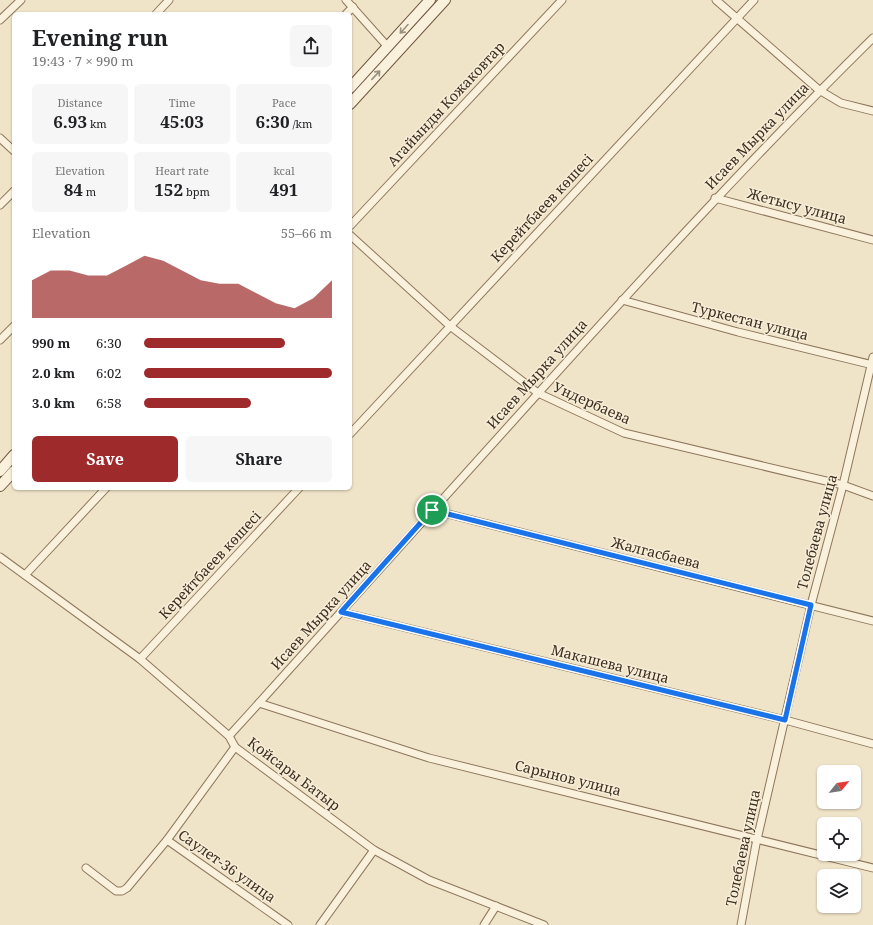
<!DOCTYPE html>
<meta charset="utf-8">
<style>
body{margin:0;font-family:"Noto Serif",serif;background:#f6f6f6;color:#202124;height:100vh;display:flex;flex-direction:column;font-size:15px;white-space:nowrap}
*{box-sizing:border-box;margin:0}
p{font-size:13px;color:#757577}
.icon{flex:none;width:22px;height:22px;fill:none;stroke:currentColor;stroke-width:2;stroke-linecap:round;stroke-linejoin:round}
.map{position:relative;flex:1;overflow:hidden}
.drawer{position:absolute;left:12px;top:12px;width:340px;height:478px;display:flex;flex-direction:column;background:#fff;border-radius:6px;box-shadow:0 1px 3px #0004}
.drawer>*{flex:none}
.needle{width:26px;rotate:60deg}
.buttons{position:absolute;left:817px;top:765px;display:grid;gap:8px}
.buttons a{display:grid;place-items:center;width:44px;height:44px;border-radius:6px;background:#fff;box-shadow:0 1px 3px #0004;font-size:20px}
.pin{position:absolute;display:grid;place-items:center;width:34px;height:34px;color:#fff;margin:-17px;border:2px solid #fff;border-radius:50%;box-shadow:0 1px 4px #0007}
.round{display:grid;place-items:center;flex:none;width:42px;height:42px;border-radius:6px;background:#f6f6f6}
.summary{display:flex;align-items:center;justify-content:space-between;height:68px;padding:0 20px}
h1{font-size:22px;font-weight:700;line-height:30px}
.metrics{display:grid;grid-template-columns:repeat(3,1fr);gap:6px;height:68px;padding:4px 20px}
.metrics div{display:grid;align-content:center;border-radius:6px;background:#f6f6f6;text-align:center}
.metrics b{font-size:17px;font-weight:700}
.metrics small{font-size:11px;font-weight:400}
.metrics p{font-size:11px}
.chart{height:112px;padding:8px 20px}
.chart p{display:flex;justify-content:space-between}
.chart svg{width:100%;height:72px;margin-top:4px;fill:#9e2a2b;opacity:.7}
.action{display:flex;gap:8px;margin-top:auto;padding:8px 20px}
.action a{flex:1;height:46px;border-radius:6px;background:#9e2a2b;color:#fff;font-size:16px;font-weight:700;line-height:46px;text-align:center}
.action a+a{background:#f6f6f6;color:#202124}
ul{padding:0 20px;list-style:none;font-size:13px}
li{display:grid;grid-template-columns:64px 48px 1fr;align-items:center;height:30px}
li i{height:10px;border-radius:5px;background:#9e2a2b}
.map>svg:first-child{display:block}
.lines{fill:none;stroke-linecap:round;stroke-linejoin:round}
.street-casing{stroke:#8d765c;stroke-width:9}
.secondary-casing{stroke:#6f573f;stroke-width:12}
.street{stroke:#faf1dc;stroke-width:7}
.secondary{stroke:#faf1dc;stroke-width:10}
.oneway{stroke:#9c907e}
.route-casing{stroke:#fff;stroke-width:8}
.route{stroke:#1a73e8;stroke-width:5}
.labels{text-anchor:middle;stroke-width:3;stroke-linejoin:round;paint-order:stroke}
.street-label{font-size:14px;fill:#3d2e20;stroke:#f7eed8}
</style>
<div class="map">
<svg width="873" height="925" viewBox="0 0 873 925">
<rect width="100%" height="100%" fill="#f0e4c8"/>
<g class="lines">
<defs>
<g id="street">
<polyline points="346,0 388,47"/>
<polyline points="716,0 819,90 841,103 873,111"/>
<polyline points="156,14 169,0"/>
<polyline points="346,14 353,7"/>
<polyline points="0,20 21,0"/>
<polyline points="0,138 14,151"/>
<polyline points="715,198 873,240"/>
<polyline points="0,205 14,191"/>
<polyline points="350,226 562,0"/>
<polyline points="350,235 450,326 538,393 624,433 843,485 873,496"/>
<polyline points="622,300 738,332 873,365"/>
<polyline points="0,340 14,326"/>
<polyline points="350,434 754,0"/>
<polyline points="432,510 873,621"/>
<polyline points="0,557 140,659 229,736 235,747 374,850 429,880 544,925"/>
<polyline points="25,575 106,488"/>
<polyline points="341,612 785,720 873,744"/>
<polyline points="140,659 299,488"/>
<polyline points="259,703 429,758 873,868"/>
<path d="M229,736C331,624 432,511 533,399C644,276 755,154 873,38"/>
<polyline points="235,747 167,840 288,925"/>
<polyline points="86,868 116,891 122,891 127,888 167,840"/>
<polyline points="320,925 374,850"/>
<polyline points="484,925 496,906"/>
<polyline points="741,925 756,844 811,605 843,485 873,357"/>
</g>
<g id="secondary">
<polyline points="350,88 430,0"/>
<polyline points="350,104 445,0"/>
<polyline points="0,471 14,455"/>
<polyline points="0,486 14,471"/>
</g>
</defs>
<!-- street casing -->
<use href="#street" class="street-casing"/>
<!-- secondary casing -->
<use href="#secondary" class="secondary-casing"/>
<!-- street -->
<use href="#street" class="street"/>
<!-- secondary -->
<use href="#secondary" class="secondary"/>
</g>
<!-- one-way arrows -->
<defs><path id="oneway-shaft" d="M-6 0H5M1.5-3L5.5 0L1.5 3" fill="none" stroke-width="1.6" stroke-linecap="round" stroke-linejoin="round"/></defs>
<g class="oneway">
<use href="#oneway-shaft" transform="translate(404 29) rotate(132)"/>
<use href="#oneway-shaft" transform="translate(376 75) rotate(-47)"/>
</g>
<g class="lines">
<defs>
<polygon id="route" points="432,510 811,605 785,720 341,612"/>
</defs>
<!-- route casing -->
<use href="#route" class="route-casing"/>
<!-- route -->
<use href="#route" class="route"/>
</g>
<g class="labels">
<!-- street labels -->
<g class="street-label">
<text transform="translate(446 104) rotate(-47)" y="5">Агайынды Кожаковтар</text>
<text transform="translate(757 136) rotate(-46)" y="5">Исаев Мырка улица</text>
<text transform="translate(797 206) rotate(15)" y="5">Жетысу улица</text>
<text transform="translate(542 208) rotate(-47)" y="5">Керейтбаеев көшесі</text>
<text transform="translate(750 321) rotate(14)" y="5">Туркестан улица</text>
<text transform="translate(537 374) rotate(-48)" y="5">Исаев Мырка улица</text>
<text transform="translate(592 403) rotate(24)" y="5">Ундербаева</text>
<text transform="translate(817 532) rotate(-75)" y="5">Толебаева улица</text>
<text transform="translate(656 553) rotate(14)" y="5">Жалгасбаева</text>
<text transform="translate(210 565) rotate(-47)" y="5">Керейтбаеев көшесі</text>
<text transform="translate(321 615) rotate(-48)" y="5">Исаев Мырка улица</text>
<text transform="translate(610 664) rotate(14)" y="5">Макашева улица</text>
<text transform="translate(294 774) rotate(37)" y="5">Қойсары Батыр</text>
<text transform="translate(568 778) rotate(14)" y="5">Сарынов улица</text>
<text transform="translate(743 848) rotate(-78)" y="5">Толебаева улица</text>
<text transform="translate(227 866) rotate(35)" y="5">Саулет-36 улица</text>
</g>
</g>
</svg>
<div class="buttons">
<a><svg class="needle" viewBox="-14 -14 28 28"><path d="M0-13l5 13h-10z" fill="#e53935"/><path d="M0 13l5-13h-10z" fill="#757577"/></svg></a>
<a><svg class="icon" aria-label="locate" viewBox="0 0 24 24"><circle cx="12" cy="12" r="6"/><path d="M12 2v4M12 18v4M2 12h4M18 12h4"/></svg></a>
<a><svg class="icon" aria-label="layers" viewBox="0 0 24 24"><path d="M12 4l9 5-9 5-9-5zM3 14l9 5 9-5"/></svg></a>
</div>
<div class="pin" style="left:432px;top:510px;background:#1e9e55"><svg class="icon" aria-label="arrive" viewBox="0 0 24 24"><path d="M6 21V4h12l-3 4 3 4H6"/></svg></div>
<section class="drawer">
<div class="summary"><div><h1>Evening run</h1><p>19:43 · 7 × 990 m</p></div><a class="round"><svg class="icon" aria-label="share" viewBox="0 0 24 24"><path d="M12 15V3M7 8l5-5 5 5M5 13v7h14v-7"/></svg></a></div>
<div class="metrics">
<div><p>Distance</p><b>6.93<small> km</small></b></div>
<div><p>Time</p><b>45:03</b></div>
<div><p>Pace</p><b>6:30<small> /km</small></b></div>
</div>
<div class="metrics">
<div><p>Elevation</p><b>84<small> m</small></b></div>
<div><p>Heart rate</p><b>152<small> bpm</small></b></div>
<div><p>kcal</p><b>491</b></div>
</div>
<div class="chart"><p><span>Elevation</span>55–66 m</p>
<svg viewBox="0 0 160 44" preserveAspectRatio="none"><path d="M0 44V21L10 15L20 15L30 18L40 18L50 12L60 6L70 9L80 15L90 21L100 23L110 23L120 29L130 35L140 38L150 32L160 21V44z"/></svg>
</div>
<ul>
<li><b>990 m</b>6:30<i style="width:75%"></i></li>
<li><b>2.0 km</b>6:02<i style="width:100%"></i></li>
<li><b>3.0 km</b>6:58<i style="width:57%"></i></li>
</ul>
<div class="action"><a>Save</a><a>Share</a></div>
</section>
</div>
